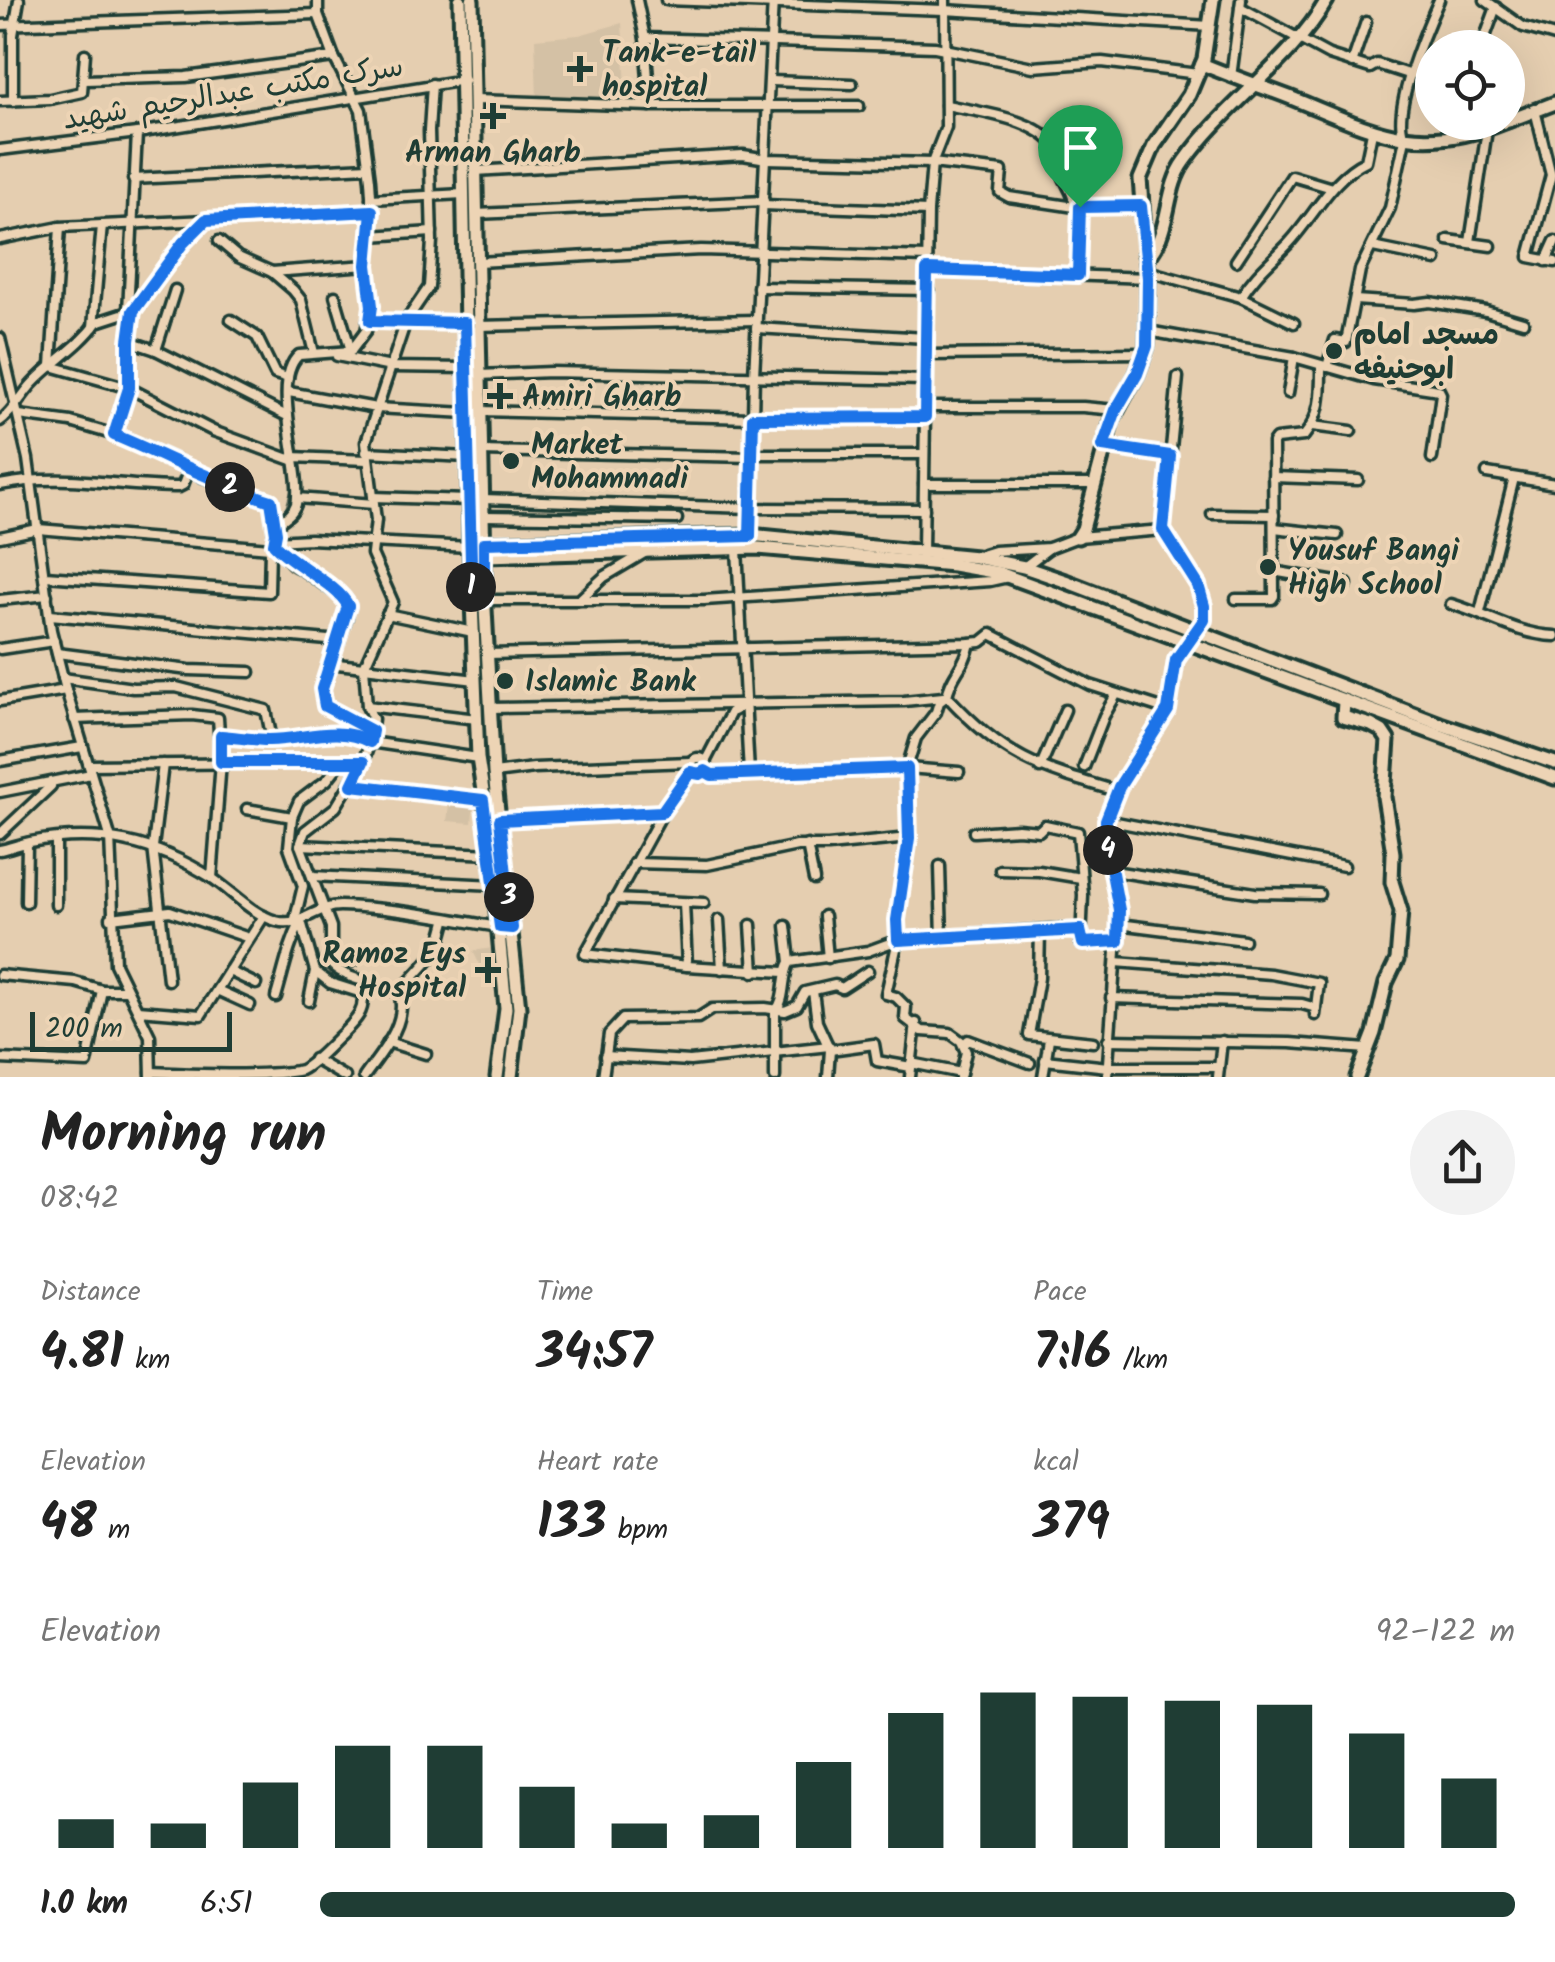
<!DOCTYPE html>
<meta charset="utf-8">
<style>
body{margin:0;font-family:Kalam,"Playpen Sans Arabic",sans-serif;background:#f2f2f2;color:#222;height:100vh;display:flex;flex-direction:column;font-size:38px;white-space:nowrap}
*{box-sizing:border-box;margin:0}
p{font-size:32px;color:#767676}
.icon{flex:none;width:55px;height:55px;fill:none;stroke:currentColor;stroke-width:2;stroke-linecap:round;stroke-linejoin:round}
.map{position:relative;height:1077px;overflow:hidden}
.panel{display:flex;flex-direction:column;background:#fff;flex:1}
.panel>*{flex:none}
.tools{position:absolute;left:1415px;top:30px;display:grid;gap:20px}
.tools a{display:grid;place-items:center;width:110px;height:110px;border-radius:50%;background:#fff;box-shadow:0 10px 40px #0002;font-size:50px}
.scale{position:absolute;left:30px;bottom:25px;width:202px;box-sizing:border-box;padding-left:10px;border:5px solid #1f3d34;border-top:0;font-size:28px;line-height:35px;white-space:nowrap;color:#1f3d34;-webkit-text-stroke:8px #edd4b5;paint-order:stroke}
.pin{position:absolute;display:grid;place-items:center;width:85px;height:85px;color:#fff;margin:-102px -42px;border-radius:50% 50% 50% 0;rotate:-45deg;box-shadow:0 0 10px #0007}
.pin .icon{rotate:45deg}
.km{position:absolute;width:50px;height:50px;margin:-25px;border-radius:50%;background:#222;color:#fff;font-size:28px;line-height:50px;text-align:center}
.round{display:grid;place-items:center;flex:none;width:105px;height:105px;border-radius:52px;background:#f2f2f2}
.overview{display:flex;align-items:center;justify-content:space-between;height:170px;padding:0 40px}
h1{font-size:55px;font-weight:800;line-height:75px}
.metrics{display:grid;grid-template-columns:repeat(3,1fr);gap:15px;height:170px;padding:10px 40px}
.metrics div{display:grid;align-content:center}
.metrics b{font-size:50px;font-weight:800}
.metrics small{font-size:28px;font-weight:400}
.metrics p{font-size:28px}
.chart{height:280px;padding:20px 40px}
.chart p{display:flex;justify-content:space-between}
.chart svg{width:100%;height:180px;margin-top:10px;stroke:#1f3d34;stroke-width:6}
ul{padding:0 40px;list-style:none;font-size:32px}
li{display:grid;grid-template-columns:160px 120px 1fr;align-items:center;height:75px}
li i{height:25px;border-radius:12px;background:#1f3d34}
.map>svg:first-child{display:block}
.built{fill:#d4c1a5}
.lines{fill:none;stroke-linecap:round;stroke-linejoin:round}
.stream{stroke:#657060;stroke-width:2.5}
.street-casing{stroke:#1f3d34;stroke-width:15}
.secondary-casing{stroke:#1f3d34;stroke-width:19}
.street{stroke:#edd4b5;stroke-width:8}
.secondary{stroke:#edd4b5;stroke-width:11}
.route-casing{stroke:#fff;stroke-width:20}
.route{stroke:#1a73e8;stroke-width:12}
.poi-dot{fill:#1f3d34;stroke:#edd4b5;stroke-width:4}
.labels{text-anchor:middle;stroke-width:8;stroke-linejoin:round;paint-order:stroke}
.poi-label{font-size:30px;font-weight:bold;fill:#1f3d34;stroke:#edd4b5;text-anchor:start}
.street-label{font-size:30px;fill:#1f3d34;stroke:#edd4b5}
</style>
<div class="map">
<svg width="1555" height="1077" viewBox="0 0 1555 1077">
<rect width="100%" height="100%" fill="#e5ceb0"/>
<filter id="ink" filterUnits="userSpaceOnUse"><feTurbulence type="fractalNoise" baseFrequency=".01" numOctaves="2"/><feDisplacementMap in="SourceGraphic" scale="20" xChannelSelector="R" yChannelSelector="G"/><feConvolveMatrix kernelMatrix="1 2 1 2 8 2 1 2 1" color-interpolation-filters="sRGB"/></filter>
<g filter="url(#ink)">
<!-- built -->
<g class="built">
<polygon points="622,23 627,103 537,100 535,39 579,35"/>
<polygon points="450,798 474,800 472,823 447,821"/>
<polygon points="492,948 495,983 489,984 473,951"/>
</g>
<g class="lines">
<!-- stream -->
<g class="stream">
<polyline points="283,410 283,388"/>
<polyline points="284,418 288,455"/>
<polyline points="285,513 292,488 289,463"/>
<path d="M273,549C286,565 284,572 307,576"/>
<polyline points="337,633 342,613 341,601"/>
<path d="M301,830C292,852 304,882 318,901"/>
<polyline points="393,994 398,999 394,1024"/>
</g>
<defs>
<g id="street">
<polyline points="637,0 645,38 650,106"/>
<polyline points="666,0 944,10 1210,26"/>
<polyline points="1485,0 1523,27 1555,36"/>
<polyline points="1240,7 1329,55 1370,68 1377,64 1411,75"/>
<polyline points="0,25 318,14"/>
<polyline points="645,38 935,47 1033,67 1102,62 1198,74"/>
<polyline points="1481,48 1496,7"/>
<polyline points="1352,63 1366,22"/>
<polyline points="1231,77 1241,0"/>
<polyline points="85,80 186,77 334,57"/>
<polyline points="771,81 852,84"/>
<polyline points="475,100 650,106 859,106"/>
<polyline points="0,101 50,99 82,92 85,54"/>
<polyline points="13,101 13,35 19,0"/>
<path d="M946,105C978,112 1046,119 1060,154C1063,161 1062,170 1064,178C1069,189 1074,194 1075,207"/>
<polyline points="1535,110 1551,175 1529,257 1555,262"/>
<polyline points="1448,139 1454,122"/>
<polyline points="0,150 137,133 464,80"/>
<polyline points="1060,154 1092,165"/>
<polyline points="475,171 743,155 767,159 932,163 1002,171 1000,192 1009,197 1075,207 1141,206"/>
<polyline points="133,179 368,167"/>
<polyline points="371,199 463,194"/>
<polyline points="763,205 928,211"/>
<polyline points="476,214 764,201"/>
<polyline points="60,227 51,366 129,388 213,431 292,460"/>
<polyline points="370,236 432,232"/>
<polyline points="0,239 60,227 207,220"/>
<polyline points="1448,240 1491,246"/>
<polyline points="219,241 238,257 272,272 293,290 301,300 314,353"/>
<polyline points="1470,242 1487,130"/>
<polyline points="1373,247 1436,260"/>
<polyline points="1236,261 1292,176 1332,188"/>
<polyline points="1546,261 1555,241"/>
<polyline points="477,262 701,250 927,257"/>
<polyline points="927,270 1148,278"/>
<polyline points="1147,271 1241,297 1294,323"/>
<polyline points="272,272 367,265"/>
<polyline points="1078,275 1080,207"/>
<polyline points="758,287 929,290"/>
<polyline points="335,296 351,351"/>
<path d="M1241,297C1254,275 1272,261 1289,243C1314,216 1332,177 1366,161L1372,132"/>
<polyline points="1355,300 1414,304 1430,302 1486,311 1523,322"/>
<polyline points="128,311 137,133"/>
<polyline points="231,320 257,337 275,374 288,378"/>
<polyline points="370,321 465,323"/>
<polyline points="478,326 756,320"/>
<polyline points="93,327 102,225"/>
<polyline points="756,328 926,338"/>
<polyline points="1148,331 1294,357 1374,380 1439,390 1441,394 1432,458"/>
<polyline points="0,338 28,459 51,630 66,690 110,836 115,964 150,1036 151,1077"/>
<polyline points="129,341 156,350 287,416"/>
<polyline points="156,350 175,290"/>
<polyline points="926,355 1145,353"/>
<polyline points="337,356 391,367 466,368"/>
<path d="M1327,367L1335,340L1346,342L1360,270L1390,208L1405,139C1389,114 1427,27 1439,0"/>
<polyline points="479,375 551,372 925,380"/>
<polyline points="289,392 376,408 467,413"/>
<polyline points="1288,393 1294,357"/>
<polyline points="925,407 1083,407 1116,410"/>
<polyline points="480,411 753,418 925,417"/>
<polyline points="19,415 71,422 115,435 176,461 203,477 271,501 275,541 270,548 269,592 45,576"/>
<path d="M0,421C13,412 21,396 32,384C52,362 79,347 97,322L131,311"/>
<polyline points="1312,426 1351,431"/>
<polyline points="115,435 129,388 129,341 133,311 183,243 207,220 372,211"/>
<polyline points="1103,446 1171,455"/>
<polyline points="481,451 751,457"/>
<polyline points="366,452 468,457"/>
<polyline points="751,454 924,454"/>
<polyline points="292,457 367,460"/>
<polyline points="1487,473 1555,484"/>
<polyline points="1273,477 1358,480"/>
<polyline points="924,484 1094,484"/>
<path d="M0,485C64,472 116,487 179,487L183,485L189,469"/>
<polyline points="373,497 469,500"/>
<polyline points="297,498 374,504"/>
<polyline points="482,499 750,508 924,509"/>
<polyline points="1212,514 1274,515"/>
<polyline points="483,516 677,519"/>
<path d="M274,526C282,520 293,514 296,504C304,471 269,381 299,355L351,351L366,331L372,305L367,265L372,211L370,180L361,110L334,57L318,14V0"/>
<polyline points="1274,528 1337,535"/>
<polyline points="750,535 754,376 773,0"/>
<polyline points="0,537 38,529 270,548"/>
<polyline points="275,541 310,539 470,547"/>
<polyline points="273,544 293,563 345,599 347,617 321,689 325,706 371,731"/>
<polyline points="737,549 749,773"/>
<polyline points="923,551 928,211 932,163 946,127 945,0"/>
<polyline points="981,555 994,551 1049,548 1078,537 1163,530"/>
<polyline points="1024,567 1049,548"/>
<polyline points="1273,571 1347,584"/>
<path d="M1236,599H1272L1274,596L1273,443L1276,439L1304,436C1322,414 1321,392 1321,366"/>
<polyline points="0,600 47,595"/>
<polyline points="481,600 579,600 604,577 646,552"/>
<polyline points="579,600 704,600 990,581 1008,577"/>
<path d="M1451,604C1486,614 1518,635 1555,636"/>
<polyline points="1480,612 1514,478"/>
<polyline points="387,614 473,632"/>
<polyline points="50,615 339,641"/>
<polyline points="0,649 54,641"/>
<polyline points="57,653 189,670 250,672"/>
<polyline points="487,654 970,643 981,642 991,634 1090,685 1168,710"/>
<polyline points="329,663 476,680"/>
<polyline points="63,678 133,688 176,687 266,710 272,740"/>
<path d="M947,696C1004,758 1038,768 1116,791"/>
<polyline points="0,701 66,690"/>
<polyline points="367,706 477,719"/>
<polyline points="490,708 904,701 943,697"/>
<polyline points="74,719 192,715 218,718 221,762 212,878"/>
<path d="M221,735C237,737 253,740 269,740C304,740 337,724 370,742L478,758"/>
<circle cx="698" cy="766" r="8"/>
<polyline points="0,761 82,747"/>
<polyline points="705,762 731,712 741,707"/>
<polyline points="163,764 153,847 168,980"/>
<polyline points="89,765 363,762"/>
<polyline points="1084,767 1104,716 1116,695"/>
<polyline points="1040,768 1065,710"/>
<polyline points="705,771 712,775 907,768 959,772"/>
<polyline points="691,772 663,812 585,954 687,966 784,972"/>
<polyline points="494,773 534,768 690,762"/>
<polyline points="351,785 483,800"/>
<polyline points="0,792 91,774"/>
<polyline points="247,809 292,817"/>
<polyline points="500,820 663,812"/>
<polyline points="1106,820 1344,866"/>
<polyline points="974,832 1018,829 1039,831 1045,825 1078,832 1083,895 1081,943 1119,941"/>
<polyline points="0,834 51,786"/>
<polyline points="56,840 56,905"/>
<polyline points="300,845 491,854"/>
<polyline points="807,845 814,880"/>
<path d="M0,850C10,848 20,844 30,842C98,829 154,841 212,878C233,892 252,914 276,921C302,928 315,906 340,906C394,907 446,919 499,927"/>
<polyline points="634,863 707,865 797,846 828,846 909,838"/>
<polyline points="940,866 942,939"/>
<polyline points="1000,870 1039,871 1081,878"/>
<polyline points="1113,871 1255,893 1319,894"/>
<polyline points="312,876 495,885"/>
<polyline points="614,899 704,903"/>
<polyline points="26,902 27,843"/>
<polyline points="684,903 687,966"/>
<polyline points="824,916 828,958"/>
<polyline points="111,918 170,911 249,938"/>
<polyline points="719,920 722,969"/>
<polyline points="294,923 303,886 289,847 292,817 299,801 327,780 341,762"/>
<polyline points="1119,924 1244,940"/>
<polyline points="751,925 754,972"/>
<polyline points="786,926 790,962"/>
<polyline points="1040,930 1039,978 1029,1035 1093,1042"/>
<polyline points="329,956 353,961"/>
<polyline points="1116,962 1271,974 1319,983 1315,1015"/>
<polyline points="229,971 256,984"/>
<polyline points="0,975 75,982 102,990 126,990"/>
<polyline points="217,990 250,1005"/>
<polyline points="813,991 817,1022 830,1050 828,1077"/>
<polyline points="399,993 438,950 446,921"/>
<path d="M276,997C284,970 288,947 301,921"/>
<polyline points="1111,998 1302,1004 1316,1008"/>
<polyline points="309,1001 315,971"/>
<polyline points="138,1010 201,1015 264,916"/>
<polyline points="1108,1040 1290,1043 1367,1049"/>
<polyline points="388,1042 426,1054"/>
<polyline points="964,1045 968,1040 1030,1063"/>
<polyline points="830,1050 874,1044 877,1061 911,1067"/>
<polyline points="605,1056 690,1061 829,1046"/>
<polyline points="0,1059 87,1063 102,990"/>
<polyline points="314,1059 345,1077"/>
<polyline points="1045,1060 1108,1067 1219,1067"/>
<polyline points="911,1063 961,1073"/>
<path d="M151,1072C186,1074 271,1077 301,1070C316,1062 330,1045 343,1033C355,1021 366,1011 362,993L330,983L315,971L301,921"/>
<path d="M364,1077C380,1054 409,1023 399,993C378,983 347,981 331,964V927L300,845L305,831L336,807L363,762L370,742L373,719L367,706L364,667L393,602L372,554L376,520L366,442L406,321L429,287L432,241L429,131L432,84"/>
<polyline points="603,1077 609,1034 623,1019 698,1018 712,1009 765,1008 785,1011 797,1006 805,992 835,985 842,988 868,971"/>
<path d="M775,1077V1011C787,999 781,977 790,962L868,951L898,940L1051,929L1081,930"/>
<polyline points="910,1077 916,1023"/>
<path d="M960,1077L966,1052L961,1041L950,1033L922,1031L905,1018L906,1007L896,997L886,994L898,940L897,920L909,838L907,768L916,738L936,712L939,702L947,696C951,674 965,668 970,643"/>
<polyline points="1043,1077 1049,1039"/>
<polyline points="1107,1077 1119,910 1106,841 1106,820 1116,791 1168,710 1176,661 1204,620 1204,607 1198,585 1163,530 1178,377"/>
<polyline points="1218,1077 1222,1041"/>
</g>
<g id="secondary">
<polyline points="460,0 470,547 478,758 490,837 506,1008 497,1077"/>
<polyline points="472,0 485,609 494,773 519,1008 511,1077"/>
<path d="M1202,64C1231,76 1260,86 1289,97C1371,130 1416,158 1505,122"/>
<polyline points="1508,121 1555,103"/>
<path d="M1145,255L1151,254C1171,226 1165,188 1185,161C1227,102 1291,62 1327,0"/>
<polyline points="1078,537 1083,529 1112,420 1137,374 1147,346 1148,278 1140,179 1154,146 1189,95 1204,59 1213,0"/>
<polyline points="484,543 750,535 976,557 1024,567 1065,581 1440,724 1555,763"/>
<polyline points="484,556 758,548 953,565 999,573 1555,778"/>
<polyline points="1344,702 1343,717 1371,725 1382,731 1388,740 1384,797 1393,853 1392,882 1401,911 1397,960 1386,983 1374,1033 1357,1077"/>
</g>
</defs>
<!-- street casing -->
<use href="#street" class="street-casing"/>
<!-- secondary casing -->
<use href="#secondary" class="secondary-casing"/>
<!-- street -->
<use href="#street" class="street"/>
<!-- secondary -->
<use href="#secondary" class="secondary"/>
</g>
</g>
<g class="lines" filter="url(#ink)">
<defs>
<path id="route" d="M1141,206L1148,278L1147,346L1137,374L1116,410L1103,446L1170,456L1163,530L1198,585L1204,606V620L1176,660L1168,710L1119,787L1106,820V841L1119,910L1118,941L1083,943L1080,930L898,940L897,920L909,838L907,768L712,775L705,771L700,774L690,772L662,812L500,820L512,928L500,927L483,800L352,785L363,762H221V736C237,737 253,740 269,740C304,740 337,724 370,742L372,731L325,706L322,689L348,606C340,586 292,564 274,544L276,533L271,501C216,483 167,457 114,435L129,388V341L133,311L183,243L206,220L372,211L367,265L372,306L370,321L465,323L472,601L484,600V543L750,536L753,418L925,417L927,270L1078,275L1080,207Z"/>
</defs>
<!-- route casing -->
<use href="#route" class="route-casing"/>
<!-- route -->
<use href="#route" class="route"/>
</g>
<!-- markers -->
<g class="poi-dot">
<path d="M575 54h10v10h10v10h-10v10h-10v-10h-10v-10h10z"/>
<path d="M488 101h10v10h10v10h-10v10h-10v-10h-10v-10h10z"/>
<circle cx="1334" cy="351" r="10"/>
<path d="M495 381h10v10h10v10h-10v10h-10v-10h-10v-10h10z"/>
<circle cx="511" cy="461" r="10"/>
<circle cx="1268" cy="567" r="10"/>
<circle cx="505" cy="681" r="10"/>
<path d="M483 955h10v10h10v10h-10v10h-10v-10h-10v-10h10z"/>
</g>
<g class="labels">
<!-- poi labels -->
<g class="poi-label">
<text x="602" y="62">Tank-e-tail<tspan x="602" dy="34">hospital</tspan></text>
<text x="493" y="162" text-anchor="middle">Arman Gharb</text>
<text x="1354" y="344">مسجد امام<tspan x="1354" dy="34">ابوحنیفه</tspan></text>
<text x="522" y="406">Amiri Gharb</text>
<text x="531" y="454">Market<tspan x="531" dy="34">Mohammadi</tspan></text>
<text x="1288" y="560">Yousuf Bangi<tspan x="1288" dy="34">High School</tspan></text>
<text x="525" y="691">Islamic Bank</text>
<text x="466" y="963" text-anchor="end">Ramoz Eys<tspan x="466" dy="34">Hospital</tspan></text>
</g>
<!-- street labels -->
<g class="street-label">
<text transform="translate(233 92) rotate(-9)" y="10">سرک مکتب عبدالرحیم شهید</text>
</g>
</g>
</svg>
<div class="tools">
<a><svg class="icon" aria-label="locate" viewBox="0 0 24 24"><circle cx="12" cy="12" r="6"/><path d="M12 2v4M12 18v4M2 12h4M18 12h4"/></svg></a>
</div>
<div class="scale">200 m</div>
<div class="pin" style="left:1080px;top:207px;background:#1e9e55"><svg class="icon" aria-label="arrive" viewBox="0 0 24 24"><path d="M6 21V4h12l-3 4 3 4H6"/></svg></div>
<b class="km" style="left:471px;top:587px">1</b>
<b class="km" style="left:230px;top:487px">2</b>
<b class="km" style="left:509px;top:897px">3</b>
<b class="km" style="left:1108px;top:850px">4</b>
</div>
<section class="panel">
<div class="overview"><div><h1>Morning run</h1><p>08:42</p></div><a class="round"><svg class="icon" aria-label="share" viewBox="0 0 24 24"><path d="M12 15V3M7 8l5-5 5 5M5 13v7h14v-7"/></svg></a></div>
<div class="metrics">
<div><p>Distance</p><b>4.81<small> km</small></b></div>
<div><p>Time</p><b>34:57</b></div>
<div><p>Pace</p><b>7:16<small> /km</small></b></div>
</div>
<div class="metrics">
<div><p>Elevation</p><b>48<small> m</small></b></div>
<div><p>Heart rate</p><b>133<small> bpm</small></b></div>
<div><p>kcal</p><b>379</b></div>
</div>
<div class="chart"><p><span>Elevation</span>92–122 m</p>
<svg viewBox="0 0 160 44" preserveAspectRatio="none"><path d="M5 44V37M15 44V38M25 44V28M35 44V19M45 44V19M55 44V29M65 44V38M75 44V36M85 44V23M95 44V11M105 44V6M115 44V7M125 44V8M135 44V9M145 44V16M155 44V27"/></svg>
</div>
<ul>
<li><b>1.0 km</b>6:51<i style="width:100%"></i></li>
</ul>
</section>
